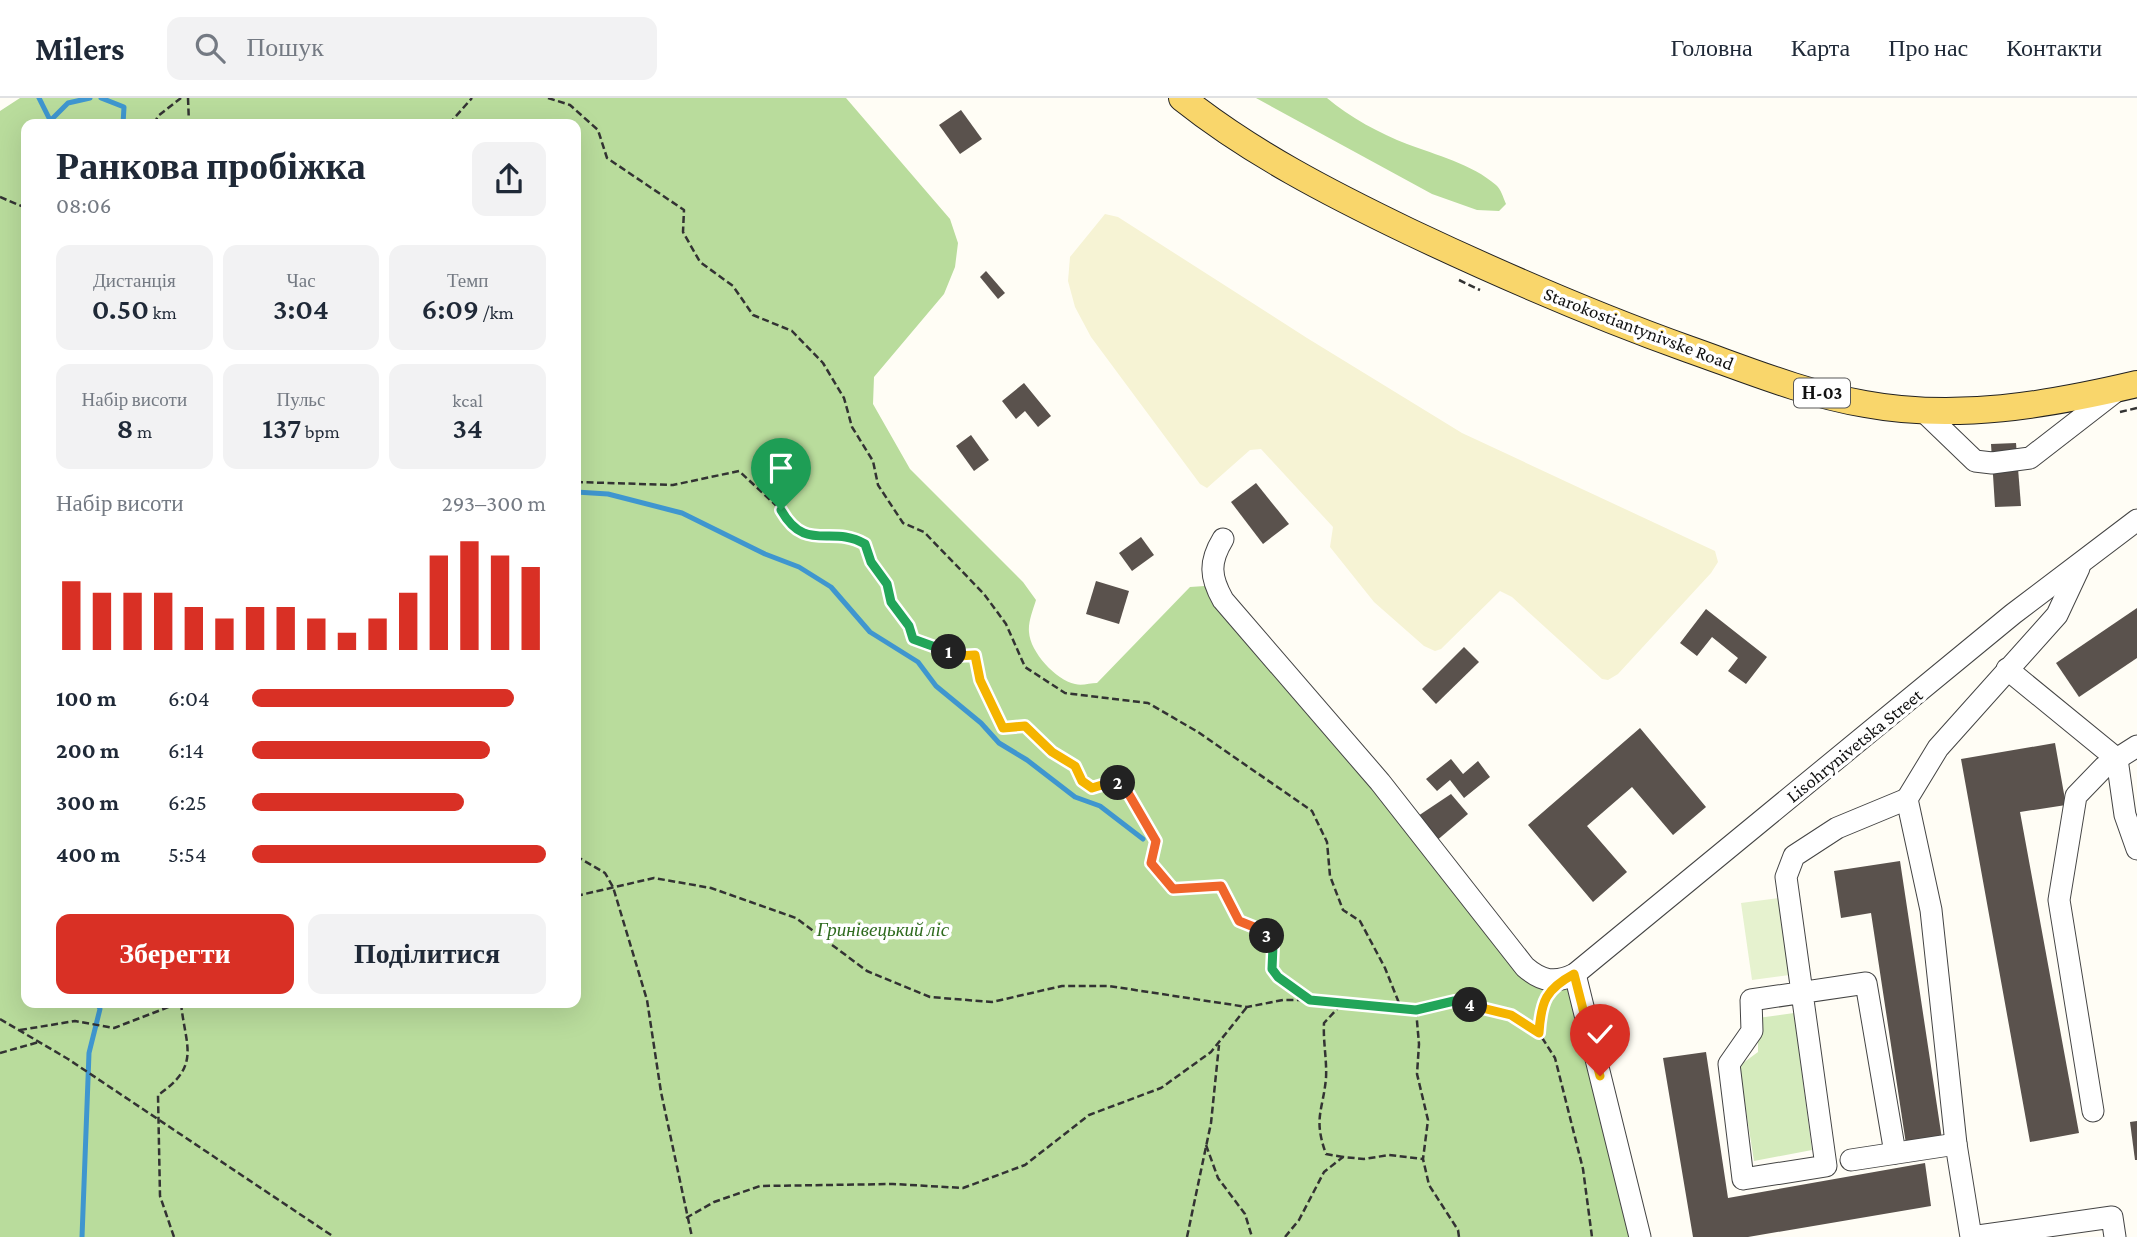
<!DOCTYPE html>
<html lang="uk">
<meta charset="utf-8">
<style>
body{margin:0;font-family:"Crimson Pro",serif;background:#f2f2f3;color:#1f2937;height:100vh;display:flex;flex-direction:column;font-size:26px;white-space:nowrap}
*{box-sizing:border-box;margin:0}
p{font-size:23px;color:#747a83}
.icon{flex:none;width:38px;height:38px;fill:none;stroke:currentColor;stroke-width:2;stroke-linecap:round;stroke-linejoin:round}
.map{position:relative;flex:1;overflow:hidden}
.panel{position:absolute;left:21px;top:21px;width:560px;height:889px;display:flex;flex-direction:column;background:#fff;border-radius:14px;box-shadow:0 7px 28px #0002}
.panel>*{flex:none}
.pin{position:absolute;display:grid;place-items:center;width:60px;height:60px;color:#fff;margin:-72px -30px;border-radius:50% 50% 50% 0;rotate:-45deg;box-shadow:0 0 7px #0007}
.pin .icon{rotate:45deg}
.km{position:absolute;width:35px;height:35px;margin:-18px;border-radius:50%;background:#222;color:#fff;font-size:19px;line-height:35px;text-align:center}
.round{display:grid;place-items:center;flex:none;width:74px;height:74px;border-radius:14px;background:#f2f2f3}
.overview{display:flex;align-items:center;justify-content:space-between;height:119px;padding:0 35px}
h1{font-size:38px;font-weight:600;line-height:52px}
.metrics{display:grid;grid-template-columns:repeat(3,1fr);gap:10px;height:119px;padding:7px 35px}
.metrics div{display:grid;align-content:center;border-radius:14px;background:#f2f2f3;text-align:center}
.metrics b{font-size:30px;font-weight:600}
.metrics small{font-size:19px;font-weight:400}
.metrics p{font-size:19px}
.chart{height:196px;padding:14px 35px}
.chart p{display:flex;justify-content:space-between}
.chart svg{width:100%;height:126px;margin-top:7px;stroke:#d93025;stroke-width:6}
.action{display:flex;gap:14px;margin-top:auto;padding:14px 35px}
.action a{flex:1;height:80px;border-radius:14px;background:#d93025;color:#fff;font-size:28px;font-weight:600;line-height:80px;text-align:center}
.action a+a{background:#f2f2f3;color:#1f2937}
ul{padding:0 35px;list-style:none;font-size:23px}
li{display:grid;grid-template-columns:112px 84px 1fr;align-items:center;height:52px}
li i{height:18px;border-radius:9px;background:#d93025}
header{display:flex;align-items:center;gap:42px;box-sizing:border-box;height:98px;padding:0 35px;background:#fff;border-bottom:2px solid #e0e1e3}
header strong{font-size:33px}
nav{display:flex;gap:38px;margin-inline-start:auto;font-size:24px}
.search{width:490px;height:63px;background:#f2f2f3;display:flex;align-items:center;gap:18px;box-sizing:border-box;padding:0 24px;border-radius:14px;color:#747a83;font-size:26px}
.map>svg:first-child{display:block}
.farmland{fill:#f6f3d4}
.green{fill:#d5ebbd}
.forest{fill:#b9dc9c;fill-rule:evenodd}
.pitch{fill:#e6f2cf}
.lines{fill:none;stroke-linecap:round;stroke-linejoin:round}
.stream{stroke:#3f96cf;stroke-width:5}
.building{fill:#5a524d}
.minor-casing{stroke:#444;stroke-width:23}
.major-casing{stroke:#222;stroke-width:28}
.path{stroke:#333;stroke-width:2.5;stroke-dasharray:7 3.5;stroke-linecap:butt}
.minor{stroke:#fff;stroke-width:21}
.major{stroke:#f9d66b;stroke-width:26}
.split-1-casing{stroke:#fff;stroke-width:14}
.split-2-casing{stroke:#fff;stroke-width:14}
.split-3-casing{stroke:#fff;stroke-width:14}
.split-4-casing{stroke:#fff;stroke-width:14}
.split-5-casing{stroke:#fff;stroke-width:14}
.split-1{stroke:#22a559;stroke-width:9}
.split-2{stroke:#f5b400;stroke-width:9}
.split-3{stroke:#f0652b;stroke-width:9}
.split-4{stroke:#22a559;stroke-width:9}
.split-5{stroke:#f5b400;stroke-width:9}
.labels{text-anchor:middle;stroke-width:7;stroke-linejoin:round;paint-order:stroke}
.shield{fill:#fff;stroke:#585858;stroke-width:2}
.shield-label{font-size:18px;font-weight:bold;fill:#111}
.street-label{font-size:19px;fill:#111;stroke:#fff}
.park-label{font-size:19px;font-style:italic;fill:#2f6b1f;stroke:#fff}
</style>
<header>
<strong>Milers</strong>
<div class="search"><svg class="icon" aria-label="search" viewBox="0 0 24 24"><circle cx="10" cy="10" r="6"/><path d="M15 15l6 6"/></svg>Пошук</div>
<nav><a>Головна</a><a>Карта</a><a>Про нас</a><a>Контакти</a></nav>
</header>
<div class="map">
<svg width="2137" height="1139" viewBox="0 0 2137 1139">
<rect width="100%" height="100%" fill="#fffdf5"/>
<!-- farmland -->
<polygon class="farmland" points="1105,116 1118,119 1307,240 1462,335 1715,453 1718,464 1711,475 1618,576 1608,582 1602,581 1512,499 1500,493 1441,551 1435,553 1424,548 1374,504 1330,449 1333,429 1261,351 1250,352 1207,390 1200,386 1091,239 1075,209 1068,183 1070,159"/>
<!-- green -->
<polygon class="green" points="1794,915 1812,1052 1754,1063 1739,968 1758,954 1758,920"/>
<!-- forest -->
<g class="forest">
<path d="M20,0H846L950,121L958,145L955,169L944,196L874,279L873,306L910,371L1023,484L1036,502C1033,512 1028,524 1029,534C1030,554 1056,582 1075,586C1082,588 1090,585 1097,585L1190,489L1205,488L1223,502L1525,869L1575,876L1640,1139H0V13ZM26,26H576V905H26Z"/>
<path d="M1256,0H1327C1349,19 1381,36 1407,46C1436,57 1472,66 1496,87C1501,91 1503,99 1506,106L1499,113L1477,112L1432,96Z"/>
</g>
<!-- pitch -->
<polygon class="pitch" points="1779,800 1790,877 1752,882 1741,805"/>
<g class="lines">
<!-- stream -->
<g class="stream">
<polyline points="39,0 52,26"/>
<polyline points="101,0 124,9 123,26"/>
<polyline points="51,22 68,5 90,0"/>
<polyline points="576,394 608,396 682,415 765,456 799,469 831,489 870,534 918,564 936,588 981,625 999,645 1027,662 1075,699 1100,708 1143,741"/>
<polyline points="82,1139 89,955 100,911 97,905"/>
</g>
</g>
<!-- building -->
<g class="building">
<polygon points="961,12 982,41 960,56 939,27"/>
<polygon points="986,173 1005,195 998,201 980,179"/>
<polygon points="1024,285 1051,318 1038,329 1025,313 1016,321 1002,303"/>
<polygon points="971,337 989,362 974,373 956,348"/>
<polygon points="2016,345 2021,408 1995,409 1991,346"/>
<polygon points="1256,385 1289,426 1263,446 1231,404"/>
<polygon points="1141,439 1154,457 1132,473 1119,455"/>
<polygon points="1096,483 1129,493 1119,526 1086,516"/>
<polygon points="2137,510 2137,560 2079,599 2056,565"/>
<polygon points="1706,511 1767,559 1746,586 1728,573 1738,560 1712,539 1697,558 1680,545"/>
<polygon points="1464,549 1479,564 1436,606 1422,591"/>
<polygon points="1640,630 1706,709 1673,737 1632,689 1587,728 1627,774 1593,804 1528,727"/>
<polygon points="2055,645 2066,707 2020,714 2079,1035 2030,1044 1961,661"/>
<polygon points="1451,661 1463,676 1478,663 1490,679 1464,700 1450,682 1437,693 1426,681"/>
<polygon points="1451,696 1468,716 1435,744 1415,720"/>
<polygon points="1900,763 1942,1041 1906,1046 1871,815 1841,820 1834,773"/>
<polygon points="1706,954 1728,1100 1925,1065 1931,1108 1748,1139 1693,1139 1663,960"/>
<polygon points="2137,1023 2137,1062 2135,1062 2130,1024"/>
</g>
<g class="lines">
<defs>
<g id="minor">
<polyline points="1921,311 1975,363 1992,365 2030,360 2119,291"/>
<path d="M1223,441C1209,464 1210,479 1223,502L1380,684L1525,869C1541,883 1555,886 1575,876L2013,516L2137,422"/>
<polyline points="2007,571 2117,661 2125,717 2137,751"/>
<polyline points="1575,876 1640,1139"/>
<polyline points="2093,1013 2059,802 2076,698 2104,669 2137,648"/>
<polyline points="1956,1046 1931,812 1907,701 1938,650 2057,517 2079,470"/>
<polyline points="1895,1055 1866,885 1751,902 1752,933 1729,966 1743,1081 1826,1068 1786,779 1794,758 1837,730 1907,701"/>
<polyline points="1851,1062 1956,1046 1971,1139 2112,1119 2115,1139"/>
</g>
<path id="major" d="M1182,0C1251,55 1331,96 1410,134C1501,177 1593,217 1688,251C1745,271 1805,296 1865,306C1956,323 2048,307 2137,286"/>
</defs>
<!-- minor casing -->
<use href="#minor" class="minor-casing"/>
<!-- major casing -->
<use href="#major" class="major-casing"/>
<!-- path -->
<g class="path">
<polyline points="188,0 189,26"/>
<polyline points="548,0 570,7 598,32 607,60 684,112 683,134 700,164 733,188 753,217 792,233 823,265 844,300 852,329 873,363 878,387 903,425 924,434 984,496 1006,526 1025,569 1065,595 1148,605 1198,634 1312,713 1327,744 1330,778 1343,812 1360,823 1385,870 1401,910"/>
<polyline points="154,26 158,18 181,0"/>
<polyline points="449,26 472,0"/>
<polyline points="0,99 26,110"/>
<polyline points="1459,182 1480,192"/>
<polyline points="2120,314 2137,310"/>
<polyline points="576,384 673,387 739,373 781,412 791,430 812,439 844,437 865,446 871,465 887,486 891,504 909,528 913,541 957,557 975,557 980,582 1003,630 1025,628 1052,654 1075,668 1082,683 1092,690 1115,683 1127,693 1156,743 1151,765 1173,791 1221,788 1239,823 1264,833 1273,848 1272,871 1278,879 1310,902"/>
<polyline points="576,758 605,775 613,789 647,902 661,994 692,1139"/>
<polyline points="576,798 654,780 711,790 796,820 867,873 930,899 992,904 1062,888 1109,888 1247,909 1283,902 1333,902 1416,912 1454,903 1511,917 1539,935"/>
<polyline points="1546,900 1540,913 1539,935 1555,960 1583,1071 1592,1139"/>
<polyline points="1416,912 1419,946 1417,976 1428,1022 1423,1061 1429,1087 1458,1132 1459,1139"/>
<polyline points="0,921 68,961 334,1139"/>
<polyline points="20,932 75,923 114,930 179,905"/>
<polyline points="0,955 39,944"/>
<polyline points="1206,1047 1218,1080 1245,1116 1252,1139"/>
<path d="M1343,1059L1326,1056C1313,1020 1323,1013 1326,980C1327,962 1323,944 1324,925L1338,910L1348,904"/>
<polyline points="686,1120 714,1104 760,1088 893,1086 963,1090 1025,1067 1089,1017 1161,990 1211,954 1247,909"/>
<path d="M174,1139L160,1098L158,997C202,967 185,948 181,905"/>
<polyline points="1187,1139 1211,1025 1219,947"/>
<polyline points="1285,1139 1299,1122 1324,1074 1343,1059 1364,1061 1389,1057 1423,1061"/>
</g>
<!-- minor -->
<use href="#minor" class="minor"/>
<!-- major -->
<use href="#major" class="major"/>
</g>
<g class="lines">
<defs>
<path id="split-1" d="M781,412C806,456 831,426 865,446L871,464L887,486L891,504L909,528L913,541L949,554"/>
<polyline id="split-2" points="949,554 957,558 975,557 980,582 1003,630 1025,628 1052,654 1075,668 1082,683 1092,690 1115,683 1118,685"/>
<polyline id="split-3" points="1118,685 1127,693 1156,743 1151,765 1173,791 1221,788 1239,823 1264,833 1267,838"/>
<polyline id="split-4" points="1267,838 1273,848 1272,871 1278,879 1310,902 1416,912 1454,903 1470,907"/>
<path id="split-5" d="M1470,907L1511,917L1539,935C1541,903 1546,891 1574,876L1600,978"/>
</defs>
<!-- split-1 casing -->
<use href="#split-1" class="split-1-casing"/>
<!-- split-2 casing -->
<use href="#split-2" class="split-2-casing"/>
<!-- split-3 casing -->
<use href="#split-3" class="split-3-casing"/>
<!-- split-4 casing -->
<use href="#split-4" class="split-4-casing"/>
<!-- split-5 casing -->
<use href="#split-5" class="split-5-casing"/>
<!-- split-1 -->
<use href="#split-1" class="split-1"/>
<!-- split-2 -->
<use href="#split-2" class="split-2"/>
<!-- split-3 -->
<use href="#split-3" class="split-3"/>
<!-- split-4 -->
<use href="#split-4" class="split-4"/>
<!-- split-5 -->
<use href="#split-5" class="split-5"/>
</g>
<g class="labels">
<!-- shield labels -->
<rect class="shield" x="1794" y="280.5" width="56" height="29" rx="5"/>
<g class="shield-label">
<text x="1822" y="301">Н-03</text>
</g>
<!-- street labels -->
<g class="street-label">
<text transform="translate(1639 230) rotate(21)" y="7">Starokostiantynivske Road</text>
<text transform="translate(1854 647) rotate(-39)" y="7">Lisohrynivetska Street</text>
</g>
<!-- park labels -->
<g class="park-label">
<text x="883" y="838">Гринівецький ліс</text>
</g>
</g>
</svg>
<div class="pin" style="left:781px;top:412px;background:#1e9e55"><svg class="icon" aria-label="arrive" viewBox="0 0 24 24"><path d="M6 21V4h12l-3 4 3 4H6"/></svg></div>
<div class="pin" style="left:1600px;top:978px;background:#d93025"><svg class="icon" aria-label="check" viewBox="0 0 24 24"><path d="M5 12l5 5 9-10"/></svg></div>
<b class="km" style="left:949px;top:554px">1</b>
<b class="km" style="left:1118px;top:685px">2</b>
<b class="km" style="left:1267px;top:838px">3</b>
<b class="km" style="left:1470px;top:907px">4</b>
<section class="panel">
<div class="overview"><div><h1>Ранкова пробіжка</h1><p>08:06</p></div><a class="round"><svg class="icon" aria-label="share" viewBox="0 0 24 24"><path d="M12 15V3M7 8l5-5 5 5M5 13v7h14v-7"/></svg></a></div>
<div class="metrics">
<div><p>Дистанція</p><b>0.50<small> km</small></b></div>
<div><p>Час</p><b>3:04</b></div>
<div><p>Темп</p><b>6:09<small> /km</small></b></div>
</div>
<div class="metrics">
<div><p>Набір висоти</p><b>8<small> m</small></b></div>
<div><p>Пульс</p><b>137<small> bpm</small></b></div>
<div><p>kcal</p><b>34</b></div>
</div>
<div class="chart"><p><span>Набір висоти</span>293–300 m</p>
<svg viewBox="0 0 160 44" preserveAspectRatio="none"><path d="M5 44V20M15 44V24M25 44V24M35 44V24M45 44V29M55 44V33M65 44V29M75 44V29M85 44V33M95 44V38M105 44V33M115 44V24M125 44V11M135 44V6M145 44V11M155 44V15"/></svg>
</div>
<ul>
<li><b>100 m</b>6:04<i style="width:89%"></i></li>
<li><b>200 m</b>6:14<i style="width:81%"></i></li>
<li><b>300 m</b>6:25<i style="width:72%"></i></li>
<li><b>400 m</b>5:54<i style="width:100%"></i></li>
</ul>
<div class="action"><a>Зберегти</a><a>Поділитися</a></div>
</section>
</div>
